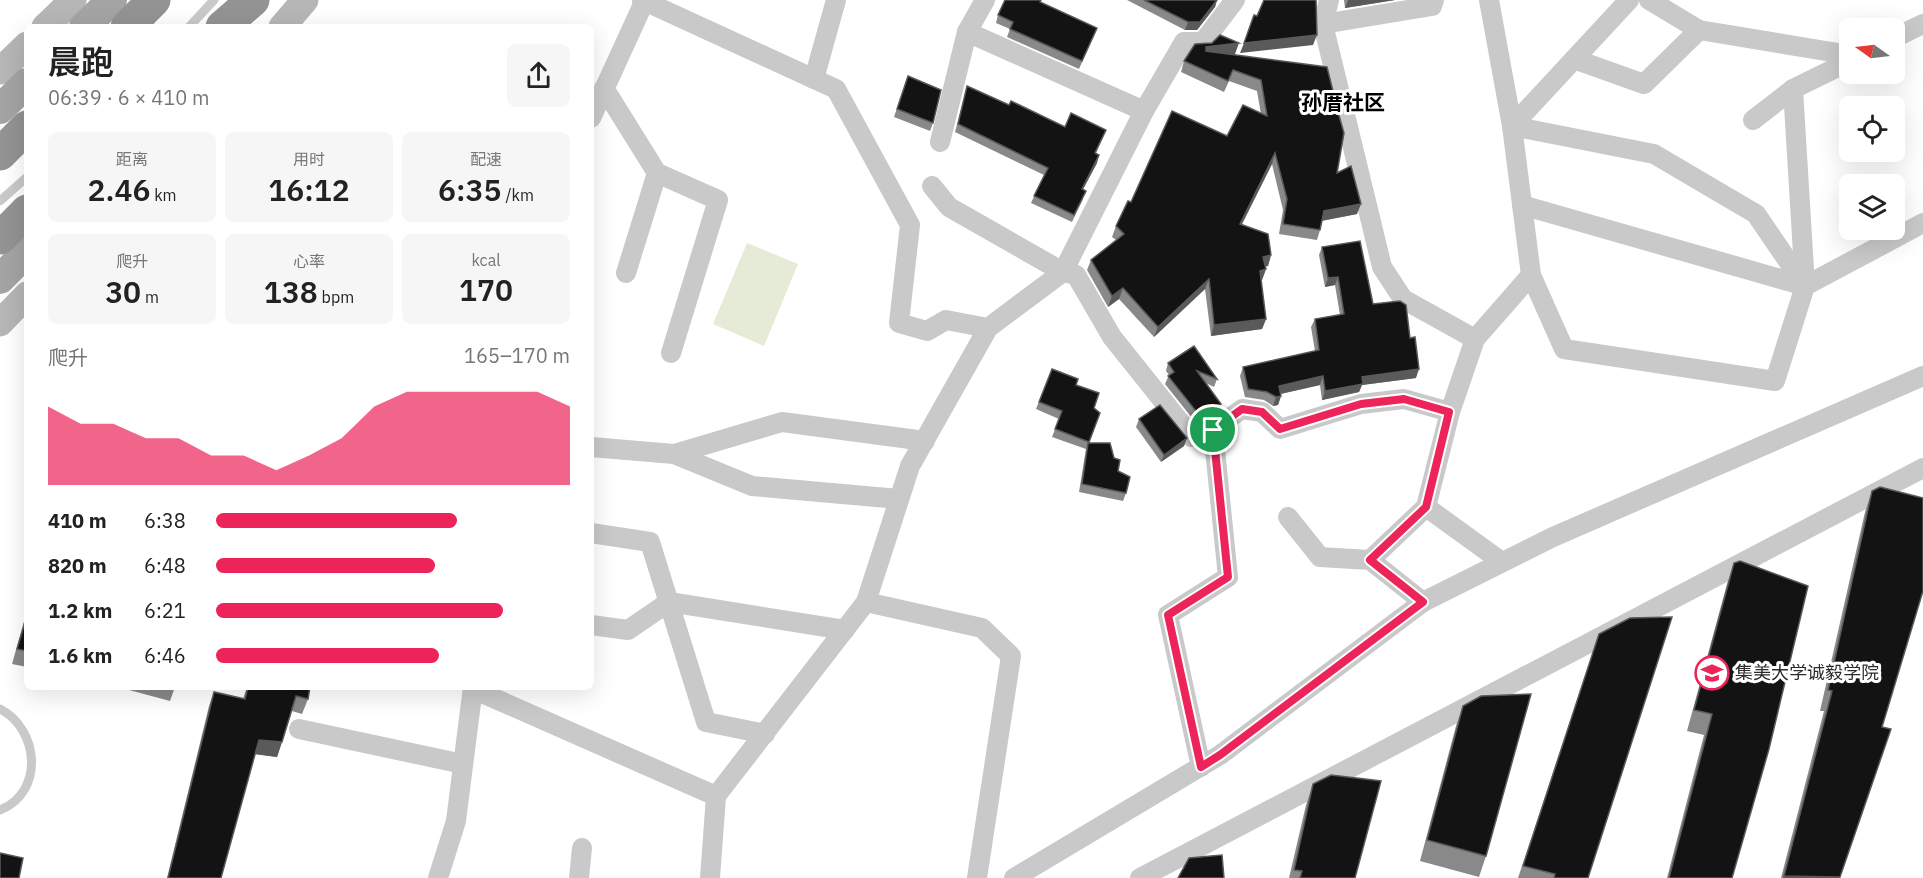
<!DOCTYPE html>
<html lang="zh">
<meta charset="utf-8">
<style>
body{margin:0;font-family:"IBM Plex Sans","Noto Sans SC",sans-serif;background:#f6f6f6;color:#222;height:100vh;display:flex;flex-direction:column;font-size:22px;white-space:nowrap}
*{box-sizing:border-box;margin:0}
p{font-size:20px;color:#767676}
.icon{flex:none;width:33px;height:33px;fill:none;stroke:currentColor;stroke-width:2;stroke-linecap:round;stroke-linejoin:round}
.map{position:relative;flex:1;overflow:hidden}
.sheet{position:absolute;left:24px;top:24px;width:570px;height:666px;display:flex;flex-direction:column;background:#fff;border-radius:9px;box-shadow:0 6px 24px #0002}
.sheet>*{flex:none}
.needle{width:39px;rotate:284deg}
.buttons{position:absolute;left:1839px;top:18px;display:grid;gap:12px}
.buttons a{display:grid;place-items:center;width:66px;height:66px;border-radius:9px;background:#fff;box-shadow:0 6px 24px #0002;font-size:30px}
.pin{position:absolute;display:grid;place-items:center;width:51px;height:51px;color:#fff;margin:-26px;border:3px solid #fff;border-radius:50%;box-shadow:0 2px 6px #0007}
.round{display:grid;place-items:center;flex:none;width:63px;height:63px;border-radius:9px;background:#f6f6f6}
.headline{display:flex;align-items:center;justify-content:space-between;height:102px;padding:0 24px}
h1{font-size:33px;font-weight:600;line-height:45px}
.metrics{display:grid;grid-template-columns:repeat(3,1fr);gap:9px;height:102px;padding:6px 24px}
.metrics div{display:grid;align-content:center;border-radius:9px;background:#f6f6f6;text-align:center}
.metrics b{font-size:30px;font-weight:600}
.metrics small{font-size:16px;font-weight:400}
.metrics p{font-size:16px}
.chart{height:168px;padding:12px 24px}
.chart p{display:flex;justify-content:space-between}
.chart svg{width:100%;height:108px;margin-top:6px;fill:#ed245a;opacity:.7}
ul{padding:0 24px;list-style:none;font-size:20px}
li{display:grid;grid-template-columns:96px 72px 1fr;align-items:center;height:45px}
li i{height:15px;border-radius:8px;background:#ed245a}
.map>svg:first-child{display:block}
.green{fill:#e6ebd8}
.lines{fill:none;stroke-linecap:round;stroke-linejoin:round}
.lane{stroke:#c9c9c9;stroke-width:9}
.street{stroke:#c9c9c9;stroke-width:20}
.secondary{stroke:#b6b6b6;stroke-width:27}
.primary{stroke:#a4a4a4;stroke-width:30}
.highway{stroke:#939393;stroke-width:33}
.wall{fill:#898989}
.shaded-wall{fill:#5a5a5a}
.building{fill:#131313;stroke:#5a5a5a;stroke-width:1.5}
.route-casing{stroke:#fff;stroke-width:12}
.route{stroke:#ed245a;stroke-width:8}
.labels{text-anchor:middle;stroke-width:6;stroke-linejoin:round;paint-order:stroke}
.poi-label{font-size:18px;fill:#2c2c2c;stroke:#fff;text-anchor:start}
.quarter-label{font-size:21px;font-weight:bold;fill:#000;stroke:#fff}
</style>
<div class="map">
<svg width="1923" height="878" viewBox="0 0 1923 878">
<rect width="100%" height="100%" fill="#fff"/>
<!-- green -->
<polygon class="green" points="747,243 798,264 764,346 713,324"/>
<g class="lines">
<!-- lane -->
<g class="lane">
<polyline points="189,27 214,0"/>
<polyline points="0,201 27,177"/>
<path d="M0,709C39,729 45,792 0,810"/>
</g>
<!-- street -->
<g class="street">
<polyline points="642,0 836,89 910,225 899,323 927,331 946,320 988,328"/>
<polyline points="1329,0 1323,24 1382,267 1403,299 1475,339"/>
<polyline points="1489,0 1512,126 1531,275 1564,349 1775,381 1805,286 1923,223"/>
<polyline points="1649,0 1699,30 1850,55"/>
<polyline points="1323,24 1432,6 1434,0"/>
<polyline points="967,32 1144,111"/>
<polyline points="1894,38 1923,24"/>
<polyline points="1574,59 1644,84 1699,30"/>
<polyline points="814,79 836,0"/>
<polyline points="604,88 657,173 718,200 671,353"/>
<polyline points="1793,89 1805,286"/>
<polyline points="591,118 645,0"/>
<polyline points="1753,120 1793,89 1850,61"/>
<polyline points="1512,126 1654,154 1756,214 1805,286"/>
<polyline points="1512,126 1629,0"/>
<polyline points="940,142 967,32 985,0"/>
<polyline points="932,186 949,207 1063,272 1076,275 1112,337 1192,437 1213,430 1242,409 1262,412 1280,429 1361,404 1404,399 1450,412"/>
<polyline points="1522,205 1805,286"/>
<polyline points="626,273 657,173"/>
<polyline points="591,447 674,454 752,486 899,499"/>
<polyline points="674,454 782,422 925,441"/>
<polyline points="1426,507 1502,562"/>
<polyline points="1288,517 1320,557 1370,560 1423,602"/>
<polyline points="591,533 650,542 706,722 765,734"/>
<polyline points="1370,560 1426,507 1450,412 1475,339 1531,275"/>
<polyline points="866,602 982,628 1011,656 977,878"/>
<polyline points="591,625 628,630 669,602 845,630"/>
<polyline points="473,689 716,796"/>
<polyline points="299,729 463,764"/>
<polyline points="1201,767 1168,615 1228,577 1213,430"/>
<polyline points="438,878 456,821 473,687"/>
<polyline points="579,878 582,848"/>
<polyline points="710,878 716,796 866,602 910,466 988,328 1063,272 1144,111 1184,42 1203,42 1235,0"/>
<polyline points="1014,878 1220,755 1423,602 1553,537 1923,376"/>
<polyline points="1140,878 1923,468"/>
</g>
<!-- secondary -->
<g class="secondary">
<polyline points="45,27 73,0"/>
<polyline points="282,27 305,0"/>
<polyline points="0,71 27,45"/>
<polyline points="0,323 27,295"/>
</g>
<!-- primary -->
<g class="primary">
<polyline points="84,27 112,0"/>
<polyline points="0,109 27,83"/>
<polyline points="0,279 27,252"/>
</g>
<!-- highway -->
<g class="highway">
<polyline points="127,27 154,0"/>
<polyline points="222,27 253,0"/>
<polyline points="0,154 27,127"/>
<polyline points="0,238 27,211"/>
</g>
</g>
<!-- wall -->
<g class="wall">
<polygon points="1127,0 1217,0 1215,7 1197,30 1185,30"/>
<polygon points="1344,0 1395,0 1345,8"/>
<polygon points="1040,2 1097,28 1079,69 1007,37 1010,29 996,23 998,15"/>
<polygon points="1195,44 1235,54 1230,54 1332,111 1337,173 1357,214 1322,221 1320,230 1317,240 1279,234 1283,210 1272,164 1242,224 1271,255 1268,266 1265,266 1266,269 1262,280 1261,280 1266,319 1262,329 1211,336 1205,289 1154,337 1119,299 1108,307 1087,270 1091,260 1116,240 1112,237 1116,226 1131,202 1261,114 1257,91 1229,81 1224,92 1181,72 1184,61"/>
<polygon points="908,76 933,123 930,131 894,117"/>
<polygon points="967,86 1009,105 1065,127 1106,130 1096,153 1097,163 1083,189 1083,199 1072,222 1031,203 1044,175 955,132"/>
<polygon points="1322,247 1373,304 1416,378 1362,385 1359,392 1322,400 1320,385 1280,394 1281,396 1278,405 1273,406 1264,400 1245,397 1240,376 1243,367 1315,351 1311,327 1315,319 1340,315 1335,285 1325,287 1319,255"/>
<polygon points="1194,346 1217,379 1214,387 1206,383 1221,404 1218,412 1196,423 1165,384 1169,375 1166,371 1168,363"/>
<polygon points="1052,369 1076,385 1094,408 1100,413 1089,443 1114,458 1126,493 1123,501 1079,492 1086,449 1052,437 1059,419 1036,409"/>
<polygon points="1139,419 1187,438 1184,446 1161,462 1136,427"/>
<polygon points="1872,491 1882,727 1840,878 1781,878 1824,711 1820,711 1865,512"/>
<polygon points="1734,563 1732,878 1667,878 1704,735 1687,731 1727,584"/>
<polygon points="27,611 27,667 12,664"/>
<polygon points="1599,634 1588,878 1518,878 1592,655"/>
<polygon points="118,687 175,687 170,701"/>
<polygon points="247,687 310,687 308,699 302,714 292,711 277,757 255,754 221,878 167,878 209,706 214,692 243,699"/>
<polygon points="1463,706 1486,856 1479,877 1420,861 1456,726"/>
<polygon points="1313,784 1355,878 1289,878 1306,805"/>
</g>
<!-- shaded-wall -->
<g class="shaded-wall">
<polygon points="1217,0 1215,7 1197,30 1185,30 1188,22"/>
<polygon points="1348,0 1395,0 1345,8"/>
<polygon points="1317,35 1313,45 1240,53 1244,43"/>
<polygon points="1239,43 1235,54 1203,57 1206,47"/>
<polygon points="1275,153 1272,164 1237,234 1240,224"/>
<polygon points="1099,155 1097,163 1079,197 1082,189"/>
<polygon points="1361,204 1357,214 1320,221 1324,211"/>
<polygon points="1271,255 1268,266 1259,268 1263,257"/>
<polygon points="1266,269 1262,280 1256,282 1260,271"/>
<polygon points="1338,277 1335,285 1325,287 1328,278"/>
<polygon points="1209,279 1205,289 1154,337 1158,327"/>
<polygon points="1123,288 1119,299 1108,307 1112,296"/>
<polygon points="1266,319 1262,329 1211,336 1214,325"/>
<polygon points="1419,369 1416,378 1362,385 1359,392 1322,400 1325,391 1362,377"/>
<polygon points="1323,376 1320,385 1276,395 1279,386"/>
<polygon points="1281,396 1278,405 1273,406 1276,397"/>
<polygon points="1221,404 1218,412 1196,423 1199,415"/>
<polygon points="1187,438 1184,446 1161,462 1164,455"/>
<polygon points="259,740 282,742 277,757 254,754"/>
<polygon points="1784,876 1840,877 1840,878 1783,878"/>
</g>
<!-- building -->
<g class="building">
<polygon points="1005,0 1041,0 1040,2 1097,28 1082,61 1010,29 1013,22 998,15"/>
<polygon points="1144,0 1217,0 1200,22 1188,22"/>
<polygon points="1264,0 1316,0 1317,35 1244,43 1254,15 1257,16"/>
<polygon points="1220,35 1239,43 1206,47 1206,51 1327,67 1333,91 1332,111 1338,112 1344,133 1337,173 1351,166 1361,204 1324,211 1320,230 1283,224 1287,199 1275,153 1240,224 1268,234 1271,255 1263,257 1266,269 1260,271 1266,319 1214,325 1209,279 1158,327 1123,288 1112,296 1091,260 1124,234 1116,226 1128,201 1131,202 1172,111 1227,136 1243,105 1267,116 1261,80 1233,70 1228,81 1184,61 1195,44 1212,43"/>
<polygon points="908,76 941,90 933,123 897,109"/>
<polygon points="967,86 1009,105 1011,101 1065,127 1071,113 1106,130 1095,153 1099,155 1082,189 1086,191 1074,215 1034,196 1048,168 958,124"/>
<polygon points="1360,241 1373,304 1400,301 1406,305 1410,338 1415,337 1419,369 1362,377 1363,384 1325,391 1323,376 1279,386 1281,396 1276,397 1267,392 1248,389 1243,367 1319,350 1315,319 1344,314 1338,277 1328,278 1322,247"/>
<polygon points="1194,346 1217,379 1197,371 1221,404 1199,415 1168,376 1174,372 1168,363"/>
<polygon points="1052,369 1078,379 1076,385 1099,393 1094,408 1100,413 1089,442 1055,429 1062,411 1039,402"/>
<polygon points="1160,405 1187,438 1164,455 1139,419"/>
<polygon points="1088,443 1110,443 1114,458 1120,460 1118,471 1130,477 1126,493 1082,484"/>
<polygon points="1880,487 1923,498 1923,591 1882,727 1891,729 1840,877 1784,876 1832,691 1828,690 1872,491"/>
<polygon points="1740,561 1808,586 1769,749 1732,878 1669,878 1712,714 1694,710 1734,563"/>
<polygon points="27,615 27,651 17,649"/>
<polygon points="1672,617 1588,878 1554,878 1555,874 1523,866 1599,634 1630,618"/>
<polygon points="248,687 310,687 308,699 296,696 282,742 259,740 221,878 168,878 214,692 245,699"/>
<polygon points="1531,694 1486,856 1427,840 1463,706 1481,696"/>
<polygon points="1331,775 1381,781 1355,878 1300,878 1302,871 1294,870 1313,784"/>
<polygon points="0,853 23,858 19,878 0,878"/>
<polygon points="1222,855 1224,878 1178,878 1189,858"/>
</g>
<g class="lines">
<defs>
<polygon id="route" points="1404,399 1449,412 1426,507 1370,560 1423,602 1220,755 1201,767 1168,615 1228,577 1213,430 1242,409 1262,412 1280,429 1361,404"/>
</defs>
<!-- route casing -->
<use href="#route" class="route-casing"/>
<!-- route -->
<use href="#route" class="route"/>
</g>
<!-- icons -->
<defs>
<symbol id="university-ring" viewBox="-11 -11 22 22"><circle r="9.5" fill="#fff" stroke="#ed245a" stroke-width="1.5"/><path d="M0-5L7-2L0 1L-7-2ZM-4 1L0 2.5L4 1V4Q0 6-4 4Z" fill="#ed245a"/></symbol>
</defs>
<g fill-rule="evenodd">
<use href="#university-ring" x="1693" y="654" width="38" height="38"/>
</g>
<g class="labels">
<!-- poi labels -->
<g class="poi-label">
<text x="1735" y="679">集美大学诚毅学院</text>
</g>
<!-- quarter labels -->
<g class="quarter-label">
<text x="1343" y="110">孙厝社区</text>
</g>
</g>
</svg>
<div class="buttons">
<a><svg class="needle" viewBox="-14 -14 28 28"><path d="M0-13l5 13h-10z" fill="#e53935"/><path d="M0 13l5-13h-10z" fill="#767676"/></svg></a>
<a><svg class="icon" aria-label="locate" viewBox="0 0 24 24"><circle cx="12" cy="12" r="6"/><path d="M12 2v4M12 18v4M2 12h4M18 12h4"/></svg></a>
<a><svg class="icon" aria-label="layers" viewBox="0 0 24 24"><path d="M12 4l9 5-9 5-9-5zM3 14l9 5 9-5"/></svg></a>
</div>
<div class="pin" style="left:1213px;top:430px;background:#1e9e55"><svg class="icon" aria-label="arrive" viewBox="0 0 24 24"><path d="M6 21V4h12l-3 4 3 4H6"/></svg></div>
<section class="sheet">
<div class="headline"><div><h1>晨跑</h1><p>06:39 · 6 × 410 m</p></div><a class="round"><svg class="icon" aria-label="share" viewBox="0 0 24 24"><path d="M12 15V3M7 8l5-5 5 5M5 13v7h14v-7"/></svg></a></div>
<div class="metrics">
<div><p>距离</p><b>2.46<small> km</small></b></div>
<div><p>用时</p><b>16:12</b></div>
<div><p>配速</p><b>6:35<small> /km</small></b></div>
</div>
<div class="metrics">
<div><p>爬升</p><b>30<small> m</small></b></div>
<div><p>心率</p><b>138<small> bpm</small></b></div>
<div><p>kcal</p><b>170</b></div>
</div>
<div class="chart"><p><span>爬升</span>165–170 m</p>
<svg viewBox="0 0 160 44" preserveAspectRatio="none"><path d="M0 44V12L10 19L20 19L30 25L40 25L50 32L60 32L70 38L80 32L90 25L100 12L110 6L120 6L130 6L140 6L150 6L160 12V44z"/></svg>
</div>
<ul>
<li><b>410 m</b>6:38<i style="width:68%"></i></li>
<li><b>820 m</b>6:48<i style="width:62%"></i></li>
<li><b>1.2 km</b>6:21<i style="width:81%"></i></li>
<li><b>1.6 km</b>6:46<i style="width:63%"></i></li>
</ul>
</section>
</div>
